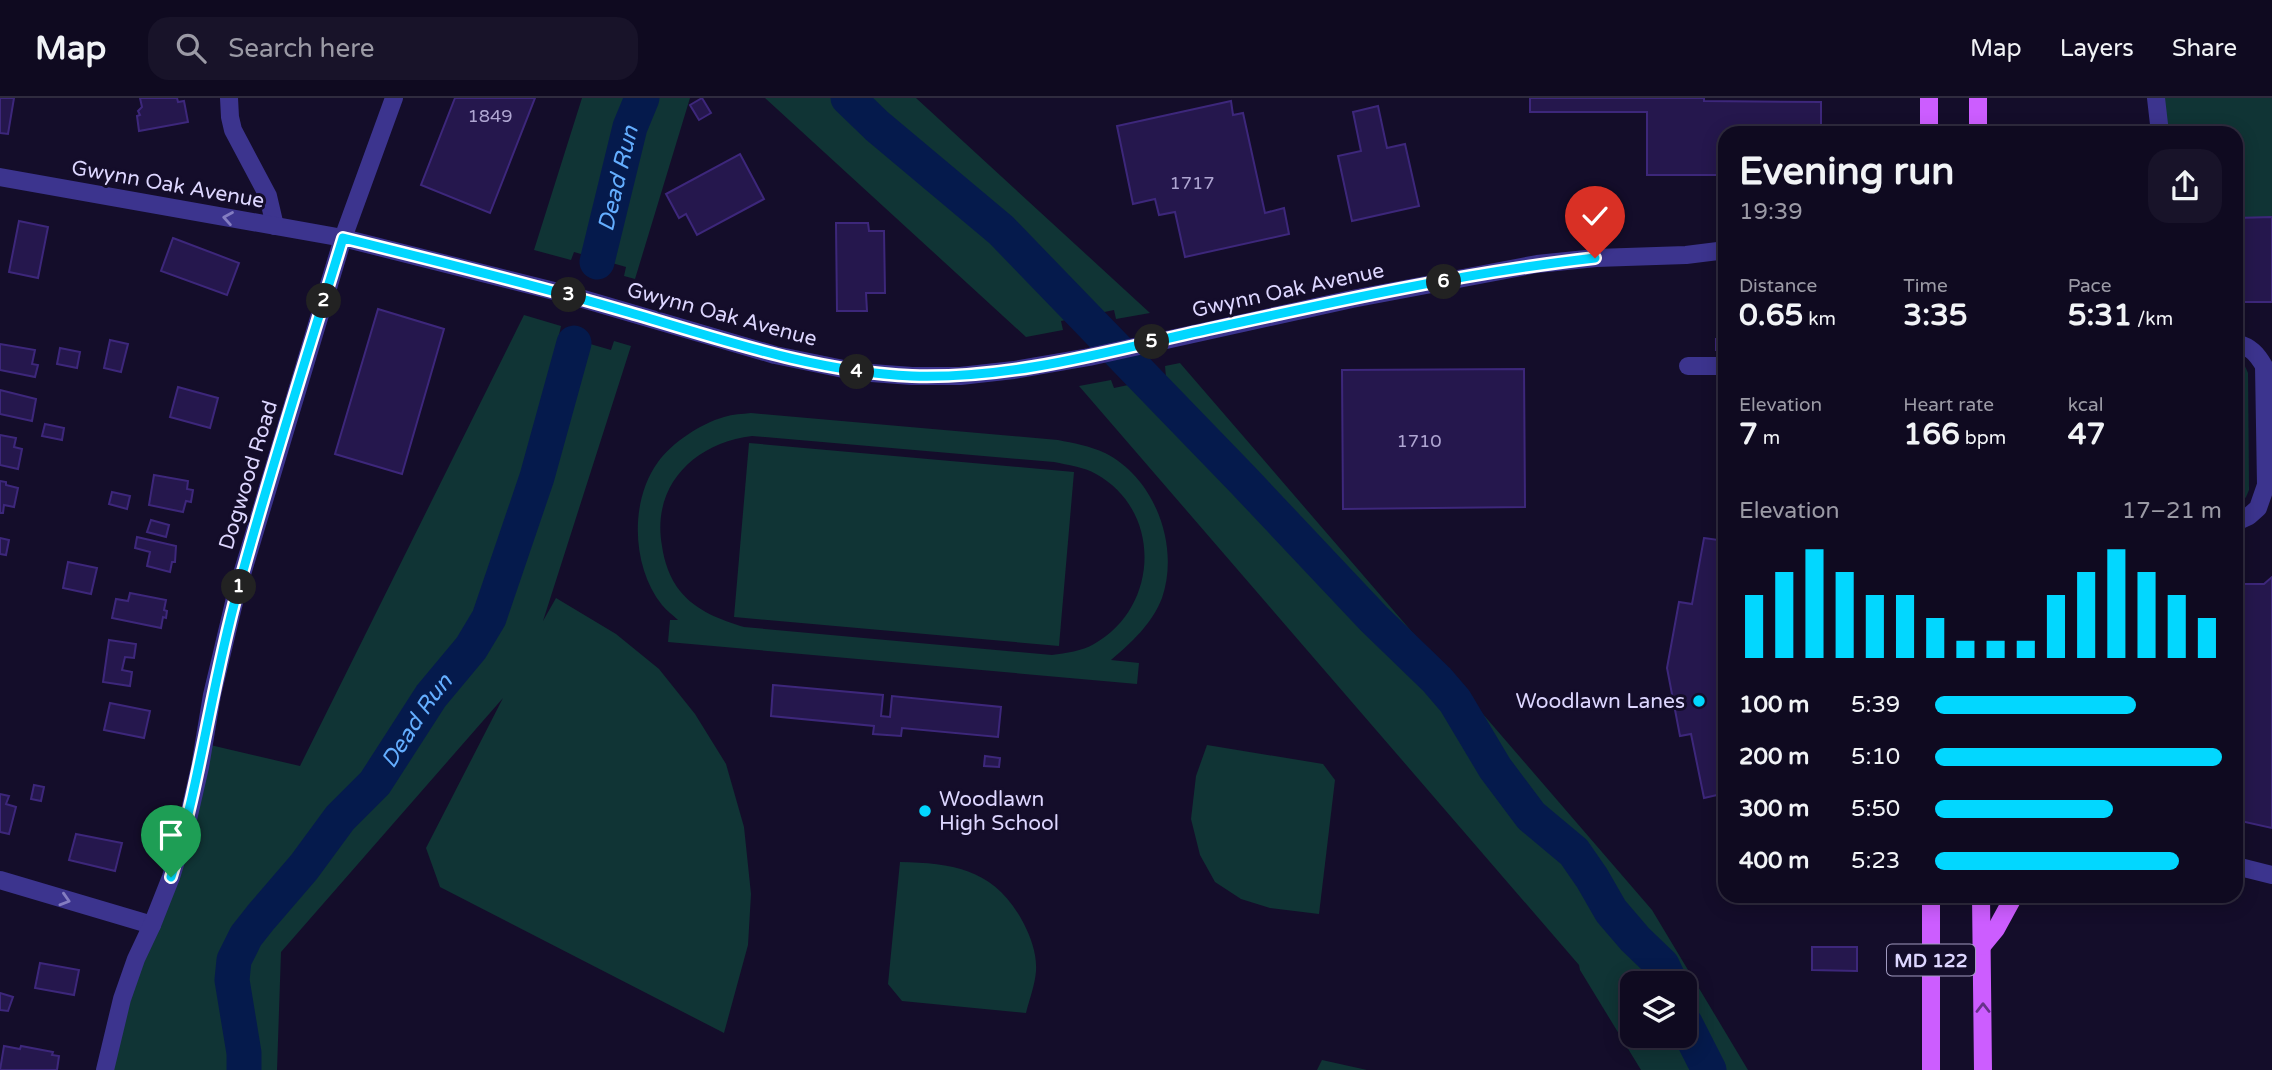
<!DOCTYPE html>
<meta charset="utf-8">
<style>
body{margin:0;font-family:"Varela Round",sans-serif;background:#181329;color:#f1f3f6;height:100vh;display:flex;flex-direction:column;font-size:26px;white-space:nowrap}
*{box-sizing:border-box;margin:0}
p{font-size:23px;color:#9b9aa5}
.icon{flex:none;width:38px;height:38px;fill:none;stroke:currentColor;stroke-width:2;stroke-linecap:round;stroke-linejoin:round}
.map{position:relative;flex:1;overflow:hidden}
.panel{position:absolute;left:1718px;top:28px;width:525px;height:777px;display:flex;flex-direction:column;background:#0f0a20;border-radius:21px;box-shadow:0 4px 18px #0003,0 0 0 2px #2f2b3e}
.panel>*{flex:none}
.buttons{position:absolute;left:1620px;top:873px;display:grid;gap:14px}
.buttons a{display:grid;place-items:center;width:77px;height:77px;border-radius:14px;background:#0f0a20;box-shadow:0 4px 18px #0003,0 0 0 2px #2f2b3e;font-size:35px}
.pin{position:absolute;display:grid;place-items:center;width:60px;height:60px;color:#fff;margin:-72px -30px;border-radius:50% 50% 50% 0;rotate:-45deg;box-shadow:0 0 7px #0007}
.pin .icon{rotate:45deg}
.km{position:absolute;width:35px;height:35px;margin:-18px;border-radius:50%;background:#222;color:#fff;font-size:19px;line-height:35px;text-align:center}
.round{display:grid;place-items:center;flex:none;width:74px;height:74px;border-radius:21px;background:#181329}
.overview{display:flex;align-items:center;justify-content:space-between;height:119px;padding:0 21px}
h1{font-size:38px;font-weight:800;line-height:52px}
.stats{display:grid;grid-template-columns:repeat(3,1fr);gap:10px;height:119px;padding:7px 21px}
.stats div{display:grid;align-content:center}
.stats b{font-size:30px;font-weight:800}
.stats small{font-size:19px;font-weight:400}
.stats p{font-size:19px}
.chart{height:196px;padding:14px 21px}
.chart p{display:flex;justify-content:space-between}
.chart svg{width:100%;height:126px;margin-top:7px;stroke:#02d7ff;stroke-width:6}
ul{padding:0 21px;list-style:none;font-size:23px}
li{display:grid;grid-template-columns:112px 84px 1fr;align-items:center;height:52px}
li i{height:18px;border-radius:9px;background:#02d7ff}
header{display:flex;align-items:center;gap:42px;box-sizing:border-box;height:98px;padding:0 35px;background:#0f0a20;border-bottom:2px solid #2f2b3e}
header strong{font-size:33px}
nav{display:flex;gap:38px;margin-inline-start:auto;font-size:24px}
.search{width:490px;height:63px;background:#181329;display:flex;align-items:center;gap:18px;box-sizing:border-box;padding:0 24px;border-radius:21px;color:#9b9aa5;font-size:26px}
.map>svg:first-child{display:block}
.green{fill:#103435;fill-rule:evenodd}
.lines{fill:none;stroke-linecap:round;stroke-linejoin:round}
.river{stroke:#051a4c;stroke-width:35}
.building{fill:#25174d;stroke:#3d277b;stroke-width:2}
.minor{stroke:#3c348e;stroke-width:18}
.major{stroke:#cc5dff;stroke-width:18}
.oneway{stroke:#847dc1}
.oneway2{stroke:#67318a}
.route-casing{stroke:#fff;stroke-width:14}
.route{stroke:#02d7ff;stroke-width:9}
.poi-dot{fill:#02d7ff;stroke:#140d2a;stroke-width:2.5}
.labels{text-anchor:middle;stroke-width:6;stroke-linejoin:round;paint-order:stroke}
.number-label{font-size:18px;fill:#afa6d2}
.shield{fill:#140d2a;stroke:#a19abf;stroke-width:2}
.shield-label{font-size:19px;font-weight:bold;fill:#ddd6ff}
.street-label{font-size:21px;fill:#ddd6ff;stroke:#140d2a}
.poi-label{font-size:21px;fill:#ddd6ff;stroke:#140d2a;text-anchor:end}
.water-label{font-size:23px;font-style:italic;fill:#64aeff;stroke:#140d2a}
</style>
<header>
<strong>Map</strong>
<div class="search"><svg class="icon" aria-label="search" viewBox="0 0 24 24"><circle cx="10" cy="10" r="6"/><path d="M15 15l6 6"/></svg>Search here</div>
<nav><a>Map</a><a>Layers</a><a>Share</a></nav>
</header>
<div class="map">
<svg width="2272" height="972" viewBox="0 0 2272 972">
<rect width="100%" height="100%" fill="#140d2a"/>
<!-- green -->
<g class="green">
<polygon points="582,0 690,0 635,181 624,178 626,169 574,154 571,162 534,152"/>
<polygon points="765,0 916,0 1150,215 1116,221 1114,212 1061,223 1063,232 1026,239"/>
<polygon points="2156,0 2272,0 2272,119 2237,120 2236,35 2159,35"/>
<polygon points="524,217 561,228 559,237 611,252 614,243 631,248 543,523 556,500 616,536 659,571 695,616 726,666 744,729 751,796 748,847 724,935 440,789 426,750 503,600 281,854 277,972 112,972 130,889 206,646 300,668"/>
<polygon points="2236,259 2244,266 2248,275 2249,392 2246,399 2237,409"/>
<path d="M1180,265L1652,812L1748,972H1641L1580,872L1579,867L1079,288L1111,282L1114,290L1166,279L1165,268ZM1633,886H1685V938H1633Z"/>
<path d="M751,315L1058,342C1073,345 1090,348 1105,355C1155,380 1180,448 1162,500C1152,526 1131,545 1111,562L1139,565L1137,586L668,544L670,522H678C673,517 667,513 662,507C632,469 629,404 658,364C673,344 700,326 724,319C733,316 742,316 751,315ZM752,338L1054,364C1068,367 1084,369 1096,376C1163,413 1159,510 1094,546C1082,553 1066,555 1052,557L744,529C721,522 696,513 680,493C670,481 664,463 662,448C651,387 695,345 752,338Z"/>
<polygon points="749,345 1074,374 1059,548 734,519"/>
<polygon points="1207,647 1323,666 1335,682 1319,816 1270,810 1241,801 1215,784 1200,757 1191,721 1196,678"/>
<path d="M900,764C956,765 996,772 1024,826C1031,840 1037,856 1036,873C1035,887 1029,902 1026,915L902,903L888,886Z"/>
<polygon points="1322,962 1367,972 1317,972"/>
</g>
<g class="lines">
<!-- river -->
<g class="river">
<polyline points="848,0 877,28 1001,132 1242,381 1374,521 1437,582 1455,603 1495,670 1531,718 1574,754 1592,780 1611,813 1635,841 1662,867 1671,886"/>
<path id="s1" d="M597,164L630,29L642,0"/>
<polyline points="1685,925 1709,972"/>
<path id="s2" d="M244,972V955L232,882L234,862L246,838L261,819L304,769L340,720L375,685L431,598L471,550L489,520L537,379L574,245"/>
</g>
</g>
<!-- building -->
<g class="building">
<polygon points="0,0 14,0 8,36 0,35"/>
<polygon points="140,0 177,0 178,4 184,3 188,24 139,33 137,18 140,17 138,13 142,9"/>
<polygon points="455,0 535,0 490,115 421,87"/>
<polygon points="702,0 711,15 699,22 690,7"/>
<polygon points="1530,0 1704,0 1704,3 1821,4 1821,35 1726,35 1726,77 1647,77 1647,14 1530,14"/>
<polygon points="1231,3 1233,17 1243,15 1265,115 1284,110 1289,136 1185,159 1175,114 1159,117 1155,101 1133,106 1117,28"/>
<polygon points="1378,8 1387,50 1405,46 1419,108 1352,123 1338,58 1361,53 1353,14"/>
<polygon points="740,56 764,101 697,137 686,116 679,120 666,96"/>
<polygon points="2272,119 2272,204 2236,204 2236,120"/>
<polygon points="19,123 48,129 38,180 9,174"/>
<polygon points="836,125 868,125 869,133 884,133 885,195 866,195 867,213 837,213"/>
<polygon points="173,140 239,165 227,197 161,173"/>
<polygon points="378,211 444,231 402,376 335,356"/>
<rect x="1716" y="241" width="10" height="11"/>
<polygon points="110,242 128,246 121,274 104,270"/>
<polygon points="0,246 35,252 32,266 38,267 35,279 0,272"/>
<polygon points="60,250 80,254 77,270 57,266"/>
<polygon points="1524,271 1525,409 1343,411 1342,272"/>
<polygon points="178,289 218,300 210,330 170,319"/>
<polygon points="0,292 36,301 32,323 0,316"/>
<polygon points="45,326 64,330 62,342 42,338"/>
<polygon points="0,337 16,340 14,349 22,351 18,371 0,367"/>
<polygon points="154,377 188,383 187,391 193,392 191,404 186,403 183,414 149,407"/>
<polygon points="0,383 6,384 6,387 18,390 14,409 4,407 3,415 0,415"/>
<polygon points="112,394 130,398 127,411 109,406"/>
<polygon points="151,422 169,427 166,439 147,434"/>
<polygon points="137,439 176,448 175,464 172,464 170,474 147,468 150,454 135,450"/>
<polygon points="0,440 9,442 6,457 0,456"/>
<polygon points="1704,440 1726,443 1726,695 1704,700 1691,636 1680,638 1667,570 1679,504 1692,506"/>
<polygon points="68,464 97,470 91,496 63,490"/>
<polygon points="2272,479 2272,730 2236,722 2236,486 2264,486"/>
<polygon points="130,495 166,502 164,512 167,513 166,520 163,519 161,530 112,520 116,501 128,503"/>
<polygon points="109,542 136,546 134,560 125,559 122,572 132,574 130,588 103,584"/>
<polygon points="773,587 883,597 881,618 890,619 892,598 1001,609 998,639 902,630 901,638 873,636 874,628 771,618"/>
<polygon points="110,605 150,613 144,640 104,632"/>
<polygon points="985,658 1000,660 999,669 984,668"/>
<polygon points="34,687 44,689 41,703 31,701"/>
<polygon points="0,696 9,698 6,706 16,709 9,736 0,734"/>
<polygon points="76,736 122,745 115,773 69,762"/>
<polygon points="1812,849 1857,849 1857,873 1812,872"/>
<polygon points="40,865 79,872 74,897 35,890"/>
<polygon points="0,895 13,899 8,913 0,912"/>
<polygon points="4,948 20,951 21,948 53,954 52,957 59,958 57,972 0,972"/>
</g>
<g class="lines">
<!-- minor -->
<g class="minor">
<polyline points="229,0 230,19 233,32 268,98 275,128"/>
<polyline points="2156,0 2160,35"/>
<polyline points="0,79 343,140 566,196 775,257 858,274 912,278 960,278 1014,272 1089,259 1352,201 1537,166 1596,160 1686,157 1726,152"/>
<path d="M2236,245C2251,249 2257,256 2264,268L2266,387L2258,410L2249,418L2236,424"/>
<polyline points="1688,268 1726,268"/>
<polyline points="2236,768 2272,777"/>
<polyline points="0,782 152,827"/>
<polyline points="105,972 122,901 136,861 152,827 171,779 186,730 200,669 212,597 236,496 343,140 394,0"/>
</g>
<!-- major -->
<g class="major">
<polyline points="1978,0 1978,35"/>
<polyline points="1929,35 1929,0"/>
<polyline points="1931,798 1931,972"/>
<polyline points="1981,798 1983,972"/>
<polyline points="1982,848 1996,831 2014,798"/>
</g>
</g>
<!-- one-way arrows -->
<defs><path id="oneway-chevron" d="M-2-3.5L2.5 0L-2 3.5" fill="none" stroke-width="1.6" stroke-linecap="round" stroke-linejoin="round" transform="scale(1.75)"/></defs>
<g class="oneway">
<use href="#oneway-chevron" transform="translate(228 120) rotate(-170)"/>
<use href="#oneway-chevron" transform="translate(65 802) rotate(17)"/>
</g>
<use class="oneway2" href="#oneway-chevron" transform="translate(1983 910) rotate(-90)"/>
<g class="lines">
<defs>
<path id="route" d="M171,779C200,685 211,590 237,495C269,376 307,258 343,140C437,163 531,186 624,213C718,240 813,274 912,278C1007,281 1099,256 1191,235C1323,206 1461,175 1595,160"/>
</defs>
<!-- route casing -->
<use href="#route" class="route-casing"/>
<!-- route -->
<use href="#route" class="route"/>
</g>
<!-- markers -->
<g class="poi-dot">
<circle cx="1699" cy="603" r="7"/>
<circle cx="925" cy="713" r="7"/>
</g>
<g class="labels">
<!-- number labels -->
<g class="number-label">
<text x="490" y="24">1849</text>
<text x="1192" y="91">1717</text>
<text x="1419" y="349">1710</text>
</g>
<!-- shield labels -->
<rect class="shield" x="1887" y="846.5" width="88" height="31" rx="5"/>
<g class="shield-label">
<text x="1931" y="869">MD 122</text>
</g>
<!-- street labels -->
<g class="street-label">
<text transform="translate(168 86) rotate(10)" y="7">Gwynn Oak Avenue</text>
<text transform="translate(1288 192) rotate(-12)" y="7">Gwynn Oak Avenue</text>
<text transform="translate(722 216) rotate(15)" y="7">Gwynn Oak Avenue</text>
<text transform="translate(248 377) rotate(-73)" y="7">Dogwood Road</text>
</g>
<!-- poi labels -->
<g class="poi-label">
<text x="1685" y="610">Woodlawn Lanes</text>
<text x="939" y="708" text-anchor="start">Woodlawn<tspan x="939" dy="24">High School</tspan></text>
</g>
<!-- water labels -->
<g class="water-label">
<text dy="8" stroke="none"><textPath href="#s1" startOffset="86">Dead Run</textPath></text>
<text dy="8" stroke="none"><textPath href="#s2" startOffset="413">Dead Run</textPath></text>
</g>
</g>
</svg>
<div class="buttons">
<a><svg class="icon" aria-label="layers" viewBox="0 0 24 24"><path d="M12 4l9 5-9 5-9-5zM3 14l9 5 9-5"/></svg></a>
</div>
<div class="pin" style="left:171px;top:779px;background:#1e9e55"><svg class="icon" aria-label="arrive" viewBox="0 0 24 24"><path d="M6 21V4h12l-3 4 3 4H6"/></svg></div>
<div class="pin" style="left:1595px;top:160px;background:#d93025"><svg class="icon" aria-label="check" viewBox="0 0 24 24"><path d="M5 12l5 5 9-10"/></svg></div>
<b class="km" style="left:239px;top:489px">1</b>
<b class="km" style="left:324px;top:203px">2</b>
<b class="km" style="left:569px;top:197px">3</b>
<b class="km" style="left:857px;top:274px">4</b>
<b class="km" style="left:1152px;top:244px">5</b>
<b class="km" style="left:1444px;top:184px">6</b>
<section class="panel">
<div class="overview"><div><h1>Evening run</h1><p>19:39</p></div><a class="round"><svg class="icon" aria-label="share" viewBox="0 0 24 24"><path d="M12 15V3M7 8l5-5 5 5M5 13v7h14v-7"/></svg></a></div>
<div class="stats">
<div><p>Distance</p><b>0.65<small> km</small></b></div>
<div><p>Time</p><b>3:35</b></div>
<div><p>Pace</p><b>5:31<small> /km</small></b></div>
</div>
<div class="stats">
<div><p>Elevation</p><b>7<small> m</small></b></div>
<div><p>Heart rate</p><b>166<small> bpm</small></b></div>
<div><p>kcal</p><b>47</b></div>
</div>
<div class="chart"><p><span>Elevation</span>17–21 m</p>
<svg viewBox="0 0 160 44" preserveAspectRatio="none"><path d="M5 44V22M15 44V14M25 44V6M35 44V14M45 44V22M55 44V22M65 44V30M75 44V38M85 44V38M95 44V38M105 44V22M115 44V14M125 44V6M135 44V14M145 44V22M155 44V30"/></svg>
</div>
<ul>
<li><b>100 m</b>5:39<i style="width:70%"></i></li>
<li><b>200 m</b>5:10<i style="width:100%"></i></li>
<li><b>300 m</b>5:50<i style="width:62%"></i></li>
<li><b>400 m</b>5:23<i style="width:85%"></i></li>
</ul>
</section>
</div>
